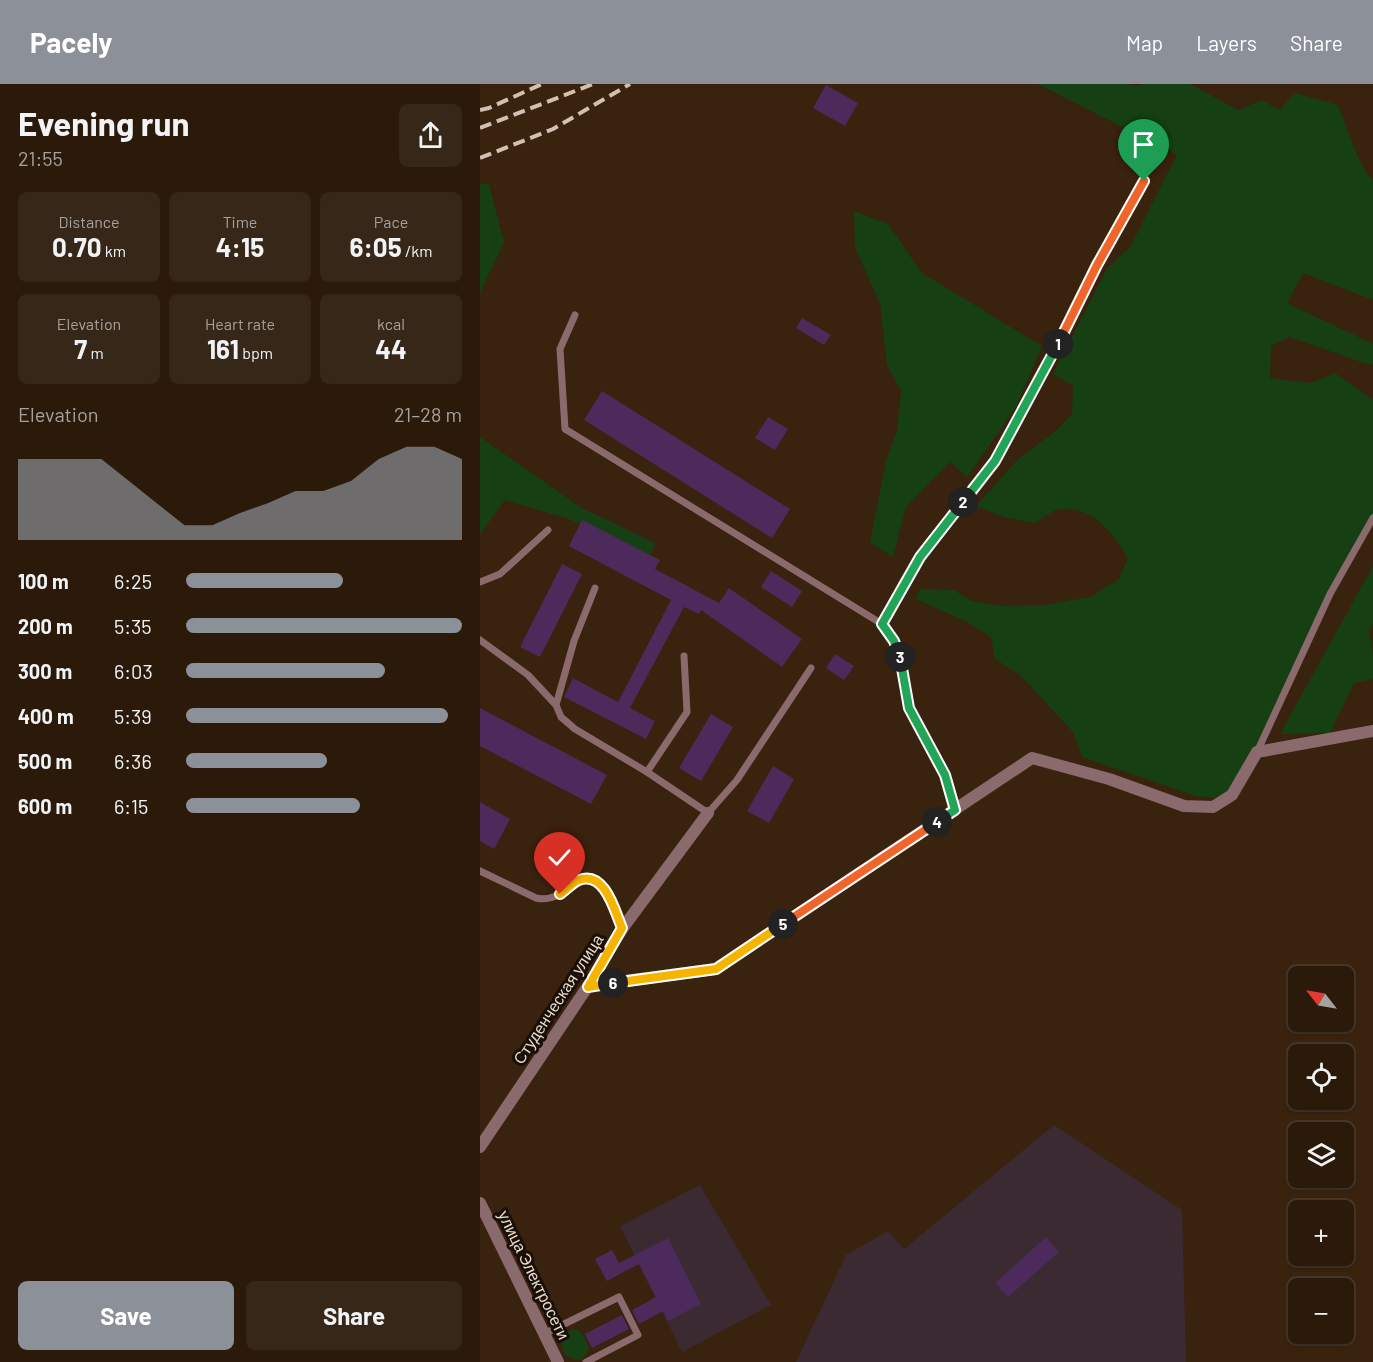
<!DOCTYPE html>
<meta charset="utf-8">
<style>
body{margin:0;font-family:Barlow,sans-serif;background:#372718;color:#f1f3f6;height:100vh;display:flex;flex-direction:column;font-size:22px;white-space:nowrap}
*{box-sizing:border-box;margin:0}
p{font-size:20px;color:#a6a19c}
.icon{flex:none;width:33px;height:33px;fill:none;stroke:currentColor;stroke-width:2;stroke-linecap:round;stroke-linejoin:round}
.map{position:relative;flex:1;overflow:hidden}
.side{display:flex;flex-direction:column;background:#2b1a0a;width:480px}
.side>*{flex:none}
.needle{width:39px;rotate:301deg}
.buttons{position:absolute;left:808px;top:882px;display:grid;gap:12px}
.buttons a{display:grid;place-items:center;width:66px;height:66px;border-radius:9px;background:#2b1a0a;box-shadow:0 2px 4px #0004,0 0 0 2px #47382b;font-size:30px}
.pin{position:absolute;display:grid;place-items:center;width:51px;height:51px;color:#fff;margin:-62px -26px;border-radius:50% 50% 50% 0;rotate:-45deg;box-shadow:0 0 6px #0007}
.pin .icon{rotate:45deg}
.km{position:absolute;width:30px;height:30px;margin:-15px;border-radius:50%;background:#222;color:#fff;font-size:16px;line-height:30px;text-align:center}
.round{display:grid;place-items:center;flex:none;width:63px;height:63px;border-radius:9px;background:#372718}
.headline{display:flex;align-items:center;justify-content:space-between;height:102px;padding:0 18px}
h1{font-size:33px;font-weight:700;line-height:45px}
.figures{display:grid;grid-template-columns:repeat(3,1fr);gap:9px;height:102px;padding:6px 18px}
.figures div{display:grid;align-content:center;border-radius:9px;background:#372718;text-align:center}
.figures b{font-size:26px;font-weight:700}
.figures small{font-size:16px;font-weight:400}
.figures p{font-size:16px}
.chart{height:168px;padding:12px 18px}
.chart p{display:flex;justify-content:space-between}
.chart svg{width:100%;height:108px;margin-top:6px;fill:#8c9099;opacity:.7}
.button{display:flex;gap:12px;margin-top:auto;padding:12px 18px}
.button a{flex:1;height:69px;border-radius:9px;background:#8c9099;color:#fff;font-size:24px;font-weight:700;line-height:69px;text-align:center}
.button a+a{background:#372718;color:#f1f3f6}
ul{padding:0 18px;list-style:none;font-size:20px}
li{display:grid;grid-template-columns:96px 72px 1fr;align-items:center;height:45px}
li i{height:15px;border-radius:8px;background:#8c9099}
header{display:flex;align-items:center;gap:36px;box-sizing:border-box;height:84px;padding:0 30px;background:#8c9099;color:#fff}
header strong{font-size:28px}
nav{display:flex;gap:33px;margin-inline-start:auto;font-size:21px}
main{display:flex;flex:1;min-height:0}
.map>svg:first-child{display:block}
.industrial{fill:#3c2a32}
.green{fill:#164014}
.building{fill:#4c2a5b}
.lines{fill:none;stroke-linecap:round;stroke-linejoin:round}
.service{stroke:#8a6a6c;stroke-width:7}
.minor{stroke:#8a6a6c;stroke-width:12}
.rail{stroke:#d1c1b3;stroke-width:4;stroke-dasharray:12 6;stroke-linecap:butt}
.split-1-casing{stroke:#fff;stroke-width:12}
.split-2-casing{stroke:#fff;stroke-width:12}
.split-3-casing{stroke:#fff;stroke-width:12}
.split-4-casing{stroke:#fff;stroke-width:12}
.split-5-casing{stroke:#fff;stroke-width:12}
.split-6-casing{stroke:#fff;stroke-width:12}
.split-7-casing{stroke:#fff;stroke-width:12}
.split-1{stroke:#f0652b;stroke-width:8}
.split-2{stroke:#22a559;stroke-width:8}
.split-3{stroke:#22a559;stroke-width:8}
.split-4{stroke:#22a559;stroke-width:8}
.split-5{stroke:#f0652b;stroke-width:8}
.split-6{stroke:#f5b400;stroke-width:8}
.split-7{stroke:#f5b400;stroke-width:8}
.labels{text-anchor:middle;stroke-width:6;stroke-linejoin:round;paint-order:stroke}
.street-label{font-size:16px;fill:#ebdccf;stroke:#190f06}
</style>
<header>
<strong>Pacely</strong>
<nav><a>Map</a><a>Layers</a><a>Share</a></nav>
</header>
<main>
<section class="side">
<div class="headline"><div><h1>Evening run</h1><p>21:55</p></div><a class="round"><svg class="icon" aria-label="share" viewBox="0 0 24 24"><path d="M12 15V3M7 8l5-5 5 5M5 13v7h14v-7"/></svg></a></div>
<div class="figures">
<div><p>Distance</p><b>0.70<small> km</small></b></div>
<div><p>Time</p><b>4:15</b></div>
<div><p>Pace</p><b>6:05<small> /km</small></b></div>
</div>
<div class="figures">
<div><p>Elevation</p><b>7<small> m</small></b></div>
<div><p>Heart rate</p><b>161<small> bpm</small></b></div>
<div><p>kcal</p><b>44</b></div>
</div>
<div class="chart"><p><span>Elevation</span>21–28 m</p>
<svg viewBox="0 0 160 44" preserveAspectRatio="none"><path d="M0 44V11L10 11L20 11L30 11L40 20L50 29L60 38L70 38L80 33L90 29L100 24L110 24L120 20L130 11L140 6L150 6L160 11V44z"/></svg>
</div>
<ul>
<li><b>100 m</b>6:25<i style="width:57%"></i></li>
<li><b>200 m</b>5:35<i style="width:100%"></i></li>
<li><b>300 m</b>6:03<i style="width:72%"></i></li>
<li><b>400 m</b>5:39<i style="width:95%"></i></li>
<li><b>500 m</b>6:36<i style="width:51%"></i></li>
<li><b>600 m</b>6:15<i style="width:63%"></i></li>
</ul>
<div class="button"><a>Save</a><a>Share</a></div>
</section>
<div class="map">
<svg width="893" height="1278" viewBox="0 0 893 1278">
<rect width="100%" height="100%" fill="#39220e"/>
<!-- industrial -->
<g class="industrial">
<polygon points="574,1041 702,1126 706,1278 316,1278 366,1171 408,1147 424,1165"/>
<polygon points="220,1101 291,1221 202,1268 140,1142"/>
</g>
<!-- green -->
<g class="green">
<path d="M558,0H648L656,2L662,0H710L758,26L782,16L799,26L815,9L858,21C867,42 877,81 893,96V216L823,189L807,219L893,260V280L890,281L809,253L791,262L790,294L830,299L855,289L893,316V433L847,510L778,659L747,708L736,714L716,712L602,673L593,648L540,591L515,575L511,553L485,537L436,515L440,505L474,506L491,517L522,522L563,521L610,513L639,495L648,474C633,449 613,422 580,425C572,426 562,435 555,439L524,433L496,422L538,375L576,347L592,330L593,302L573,290L628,183L650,163L697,71Z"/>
<polygon points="0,100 9,100 24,159 0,208"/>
<polygon points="374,127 408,140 442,189 562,262 536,323 487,393 470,378 426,423 413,473 390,458 406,377 417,347 421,307 407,281 400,219 375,164"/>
<polygon points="0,353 100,423 175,459 171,471 89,435 25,416 0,450"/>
<polygon points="893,482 893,540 889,547 893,572 893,595 874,599 850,649 800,650"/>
<path d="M91,1245C103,1245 105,1254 109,1264L106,1271L99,1276L86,1272C79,1261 82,1254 91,1245Z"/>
</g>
<!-- building -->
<g class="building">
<polygon points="346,1 378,19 365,42 333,24"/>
<polygon points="322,234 351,251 344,261 316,244"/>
<polygon points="122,307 310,425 292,454 104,336"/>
<polygon points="288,333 308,345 295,366 275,354"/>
<polygon points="102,436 180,476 175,485 239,519 249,504 322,555 302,583 221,526 219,530 204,523 150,624 175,637 166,655 84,613 93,594 138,618 191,516 89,462"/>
<polygon points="82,480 102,490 60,573 40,563"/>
<polygon points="291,487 322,507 312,523 281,503"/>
<polygon points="355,570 374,582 364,596 346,584"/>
<polygon points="0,624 127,691 111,720 0,662"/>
<polygon points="231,630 253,643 221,697 199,684"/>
<polygon points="293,682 314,695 289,739 267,727"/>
<polygon points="0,718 30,735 14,765 0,757"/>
<polygon points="79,753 92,761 73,797 59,789"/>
<polygon points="566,1153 579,1168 528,1213 515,1199"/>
<polygon points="188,1154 221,1220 188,1237 183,1227 159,1240 152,1226 176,1213 159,1180 127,1197 115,1175 132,1166 139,1179"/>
<polygon points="142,1231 149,1245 112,1264 105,1250"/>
</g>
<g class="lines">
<!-- service -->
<g class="service">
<polyline points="95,231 80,265 85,345 402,540 414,557 421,575 429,624 465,691 475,726"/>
<polyline points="0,498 20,490 68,446"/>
<polyline points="115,504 94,557 76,621 81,633 95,645 167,688 228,729 257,696 331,584"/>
<polyline points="402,540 440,473 515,377 556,305 617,181 664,97"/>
<polyline points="0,556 48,591 76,621"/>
<polyline points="777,668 850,510 893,434"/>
<polyline points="167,688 207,628 204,572"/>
<path d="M0,787L56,814C74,818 86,806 100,795C129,797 132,821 142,845"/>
<polyline points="64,1250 139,1213 158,1251 106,1278"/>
</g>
<!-- minor -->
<g class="minor">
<polyline points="108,902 236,885 552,674 629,695 704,722 733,723 752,711 777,668 893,647"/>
<polyline points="0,1063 108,902 142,845 228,729"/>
<polyline points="0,1119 78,1278"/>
</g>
<!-- rail -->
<g class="rail">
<polyline points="0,26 9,24 62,0"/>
<polyline points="0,44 113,0"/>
<polyline points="0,74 73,45 150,0"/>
</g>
</g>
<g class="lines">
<defs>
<polyline id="split-1" points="578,260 617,181 664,97"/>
<polyline id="split-2" points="483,418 515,377 578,260"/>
<polyline id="split-3" points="420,573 414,557 402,540 440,473 483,418"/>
<polyline id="split-4" points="420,573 429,624 465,691 475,726 457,738"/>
<polyline id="split-5" points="303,840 457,738"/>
<polyline id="split-6" points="133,899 236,885 303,840"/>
<path id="split-7" d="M80,810C86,806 93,798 99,796C125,786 135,828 142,844L108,903L133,899"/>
</defs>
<!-- split-1 casing -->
<use href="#split-1" class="split-1-casing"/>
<!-- split-2 casing -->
<use href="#split-2" class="split-2-casing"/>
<!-- split-3 casing -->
<use href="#split-3" class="split-3-casing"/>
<!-- split-4 casing -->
<use href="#split-4" class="split-4-casing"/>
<!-- split-5 casing -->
<use href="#split-5" class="split-5-casing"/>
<!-- split-6 casing -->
<use href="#split-6" class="split-6-casing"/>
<!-- split-7 casing -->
<use href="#split-7" class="split-7-casing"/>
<!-- split-1 -->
<use href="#split-1" class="split-1"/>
<!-- split-2 -->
<use href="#split-2" class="split-2"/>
<!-- split-3 -->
<use href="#split-3" class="split-3"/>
<!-- split-4 -->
<use href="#split-4" class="split-4"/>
<!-- split-5 -->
<use href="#split-5" class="split-5"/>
<!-- split-6 -->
<use href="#split-6" class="split-6"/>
<!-- split-7 -->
<use href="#split-7" class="split-7"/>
</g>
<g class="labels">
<!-- street labels -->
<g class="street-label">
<text transform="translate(78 915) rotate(-57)" y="6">Студенческая улица</text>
<text transform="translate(54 1191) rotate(64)" y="6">улица Электросети</text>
</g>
</g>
</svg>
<div class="buttons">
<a><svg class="needle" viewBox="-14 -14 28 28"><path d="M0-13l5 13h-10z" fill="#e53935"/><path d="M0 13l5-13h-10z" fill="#a6a19c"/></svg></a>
<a><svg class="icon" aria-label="locate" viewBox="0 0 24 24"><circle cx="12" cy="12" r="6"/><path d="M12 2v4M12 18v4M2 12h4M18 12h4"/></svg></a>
<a><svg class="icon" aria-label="layers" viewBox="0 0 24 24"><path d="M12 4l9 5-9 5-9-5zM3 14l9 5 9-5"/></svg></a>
<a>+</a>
<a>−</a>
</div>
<div class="pin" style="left:664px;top:97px;background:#1e9e55"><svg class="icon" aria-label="arrive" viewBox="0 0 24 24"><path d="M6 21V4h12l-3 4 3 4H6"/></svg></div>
<div class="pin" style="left:80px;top:810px;background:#d93025"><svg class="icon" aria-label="check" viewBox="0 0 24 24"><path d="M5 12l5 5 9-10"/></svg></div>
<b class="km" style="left:578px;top:260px">1</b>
<b class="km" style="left:483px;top:418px">2</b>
<b class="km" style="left:420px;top:573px">3</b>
<b class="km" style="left:457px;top:738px">4</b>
<b class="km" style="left:303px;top:840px">5</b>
<b class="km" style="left:133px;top:899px">6</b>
</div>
</main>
